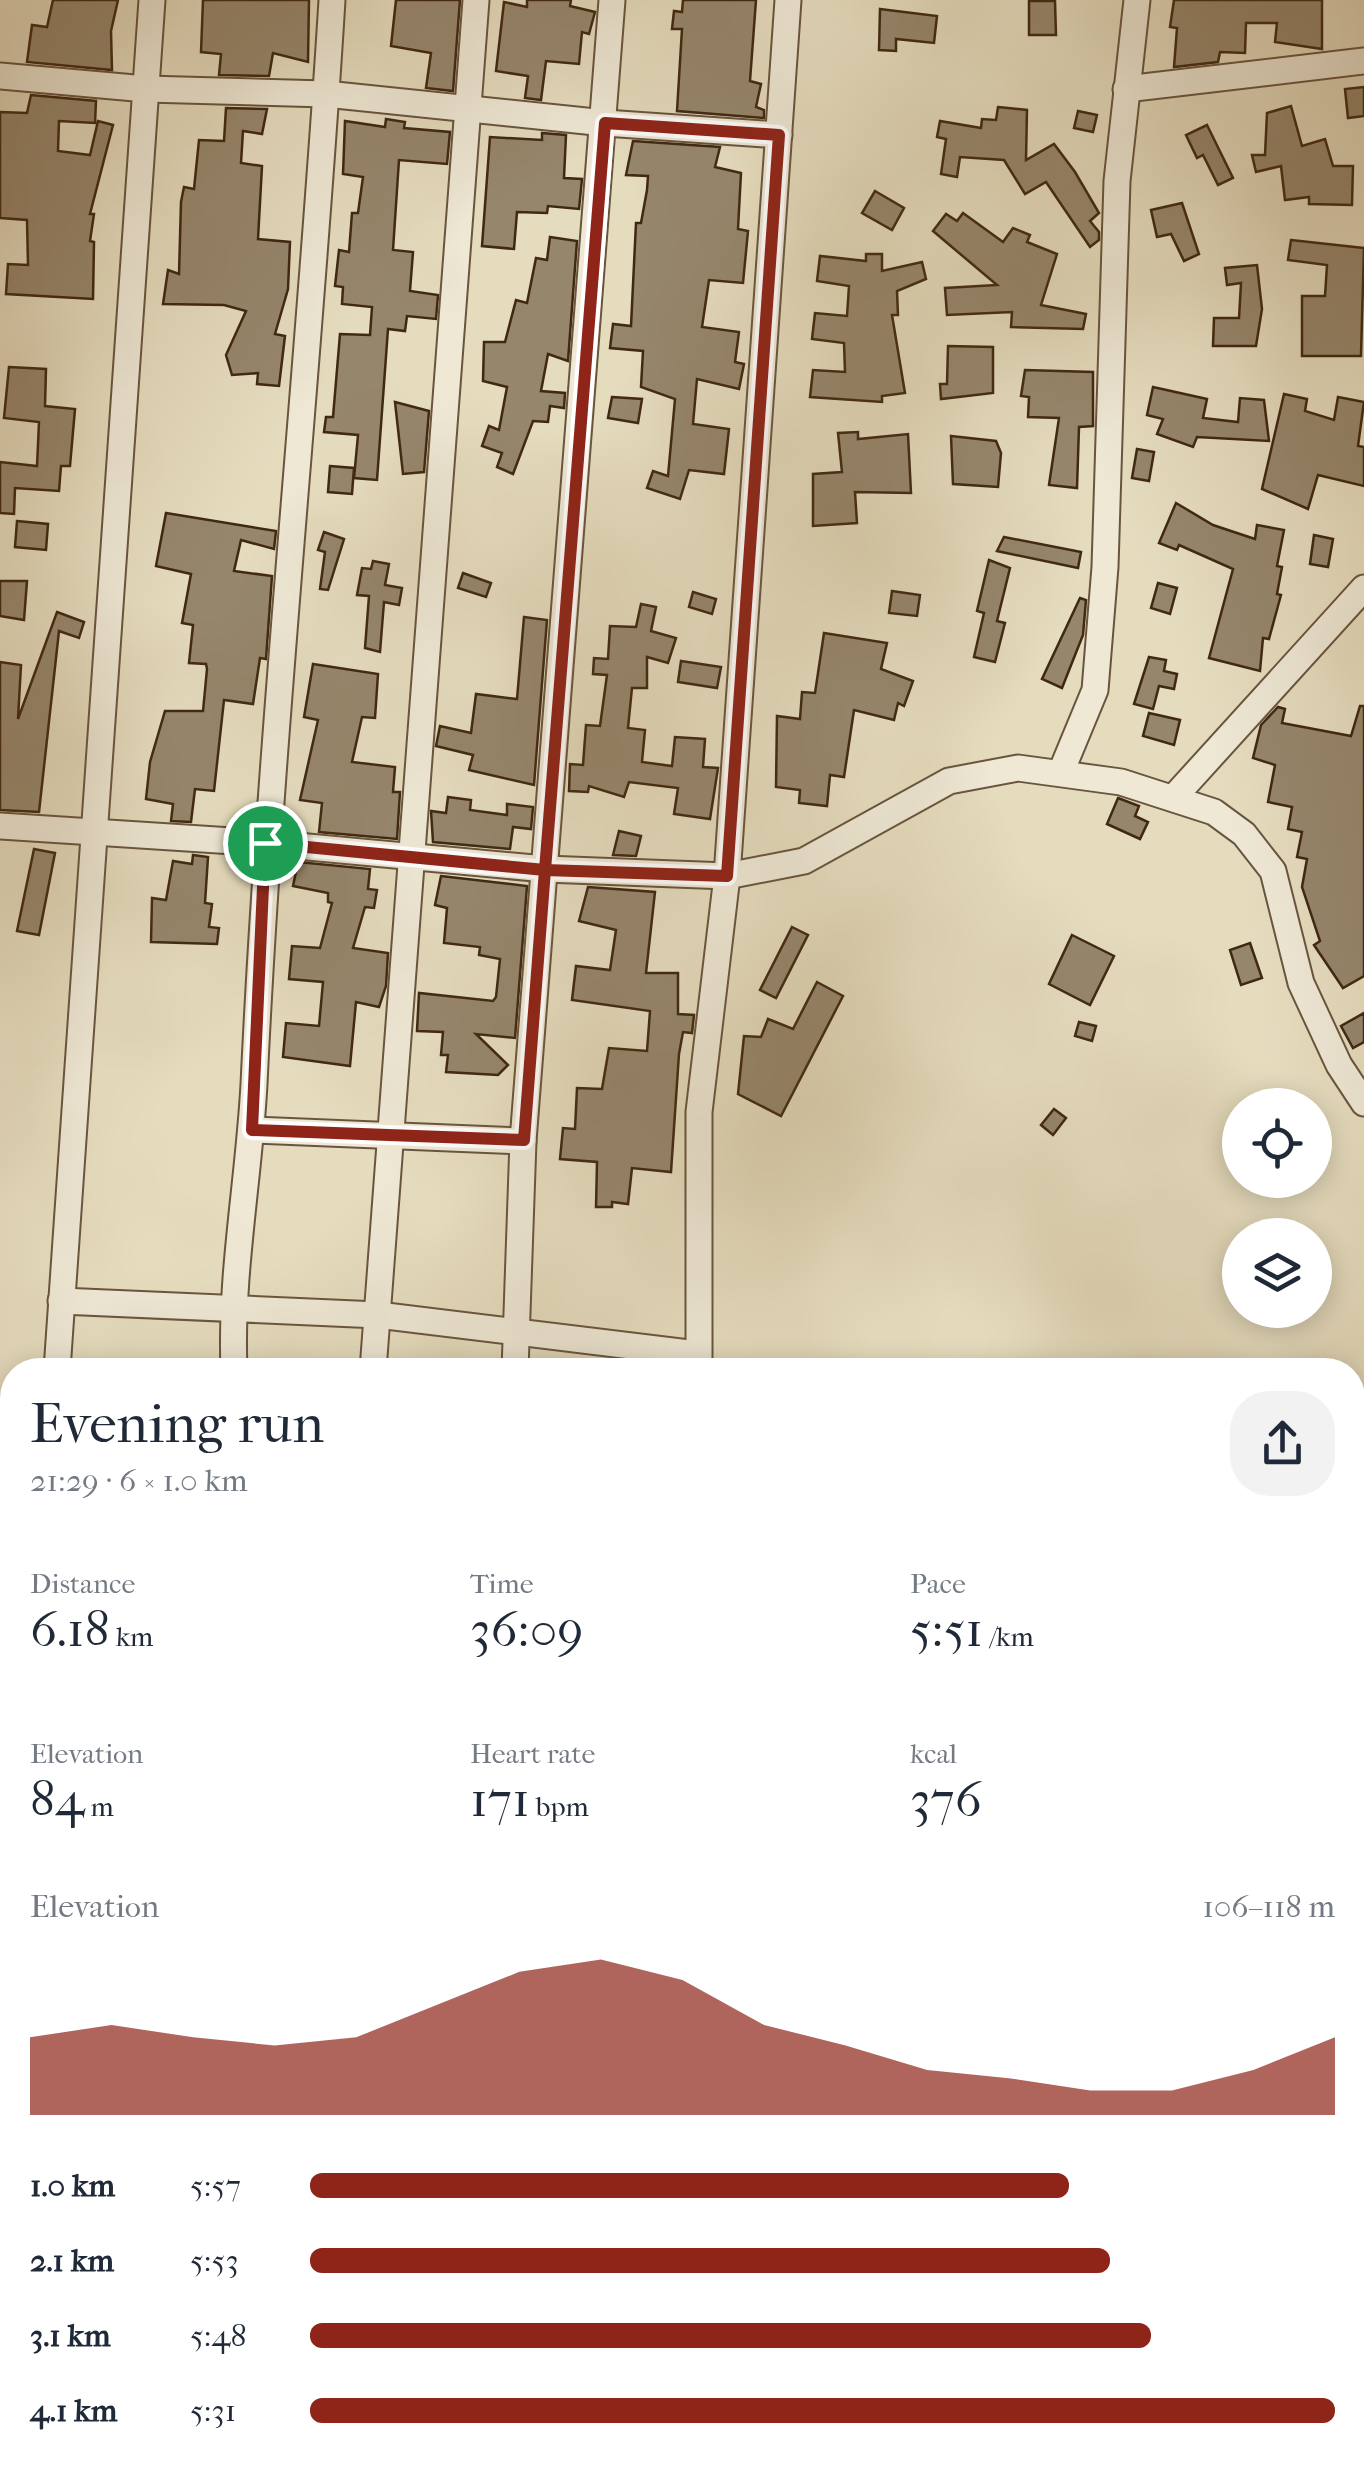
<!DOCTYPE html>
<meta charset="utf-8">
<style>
body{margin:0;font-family:"IM FELL French Canon",serif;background:#f2f2f3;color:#1f2937;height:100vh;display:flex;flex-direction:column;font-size:38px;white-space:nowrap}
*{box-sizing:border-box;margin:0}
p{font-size:32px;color:#747a83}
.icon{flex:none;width:55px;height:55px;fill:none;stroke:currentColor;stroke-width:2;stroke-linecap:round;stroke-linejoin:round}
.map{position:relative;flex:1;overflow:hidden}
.panel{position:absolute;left:0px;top:1358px;width:1365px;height:1112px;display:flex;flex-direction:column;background:#fff;border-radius:40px 40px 0 0;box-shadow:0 5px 25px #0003}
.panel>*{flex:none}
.fabs{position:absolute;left:1222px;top:1088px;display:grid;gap:20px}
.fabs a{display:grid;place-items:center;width:110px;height:110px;border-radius:50%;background:#fff;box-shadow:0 5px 25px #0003;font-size:50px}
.pin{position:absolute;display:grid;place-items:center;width:85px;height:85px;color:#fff;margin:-42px;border:5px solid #fff;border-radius:50%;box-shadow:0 2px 10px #0007}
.round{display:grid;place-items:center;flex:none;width:105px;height:105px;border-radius:40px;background:#f2f2f3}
.head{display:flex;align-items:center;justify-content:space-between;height:170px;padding:0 30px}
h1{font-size:55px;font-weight:600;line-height:75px}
.stats{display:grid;grid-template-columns:repeat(3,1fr);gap:15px;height:170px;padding:10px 30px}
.stats div{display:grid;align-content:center}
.stats b{font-size:50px;font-weight:600}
.stats small{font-size:28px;font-weight:400}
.stats p{font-size:28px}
.chart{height:280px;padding:20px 30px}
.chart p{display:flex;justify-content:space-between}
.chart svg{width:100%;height:180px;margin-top:10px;fill:#8f2418;opacity:.7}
ul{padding:0 30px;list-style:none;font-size:32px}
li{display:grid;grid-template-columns:160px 120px 1fr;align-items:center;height:75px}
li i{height:25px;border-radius:12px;background:#8f2418}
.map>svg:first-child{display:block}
.building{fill:#96866c;stroke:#402813;stroke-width:2.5}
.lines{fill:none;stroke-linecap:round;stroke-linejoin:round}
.minor-casing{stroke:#69553e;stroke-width:29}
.minor{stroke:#eee8d5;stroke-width:25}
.route-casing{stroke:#fff;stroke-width:20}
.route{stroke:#8f2418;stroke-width:12}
</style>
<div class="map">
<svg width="1364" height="2468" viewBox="0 0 1364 2468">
<rect width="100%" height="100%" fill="#e5dcbe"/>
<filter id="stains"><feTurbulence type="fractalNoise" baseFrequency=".002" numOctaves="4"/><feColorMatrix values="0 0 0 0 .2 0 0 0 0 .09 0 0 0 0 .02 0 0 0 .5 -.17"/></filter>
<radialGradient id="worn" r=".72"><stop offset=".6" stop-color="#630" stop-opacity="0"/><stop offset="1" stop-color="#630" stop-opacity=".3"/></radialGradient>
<!-- building -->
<g class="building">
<polygon points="53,0 118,0 111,31 112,70 27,62 32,25 47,27"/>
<polygon points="203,0 309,0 308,62 273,53 269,76 219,75 221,54 201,52"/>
<polygon points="396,0 460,0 453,91 426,88 431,53 391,46"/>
<polygon points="527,0 571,0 570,6 595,12 589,34 582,32 579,64 546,61 541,100 525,98 528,76 496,71 504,2 527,7"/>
<polygon points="683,0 756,0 750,81 761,84 756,107 764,110 764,118 677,111 682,29 672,29 674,11 682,12"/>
<polygon points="1174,0 1322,0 1322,49 1275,42 1277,23 1246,23 1245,53 1220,52 1218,62 1174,67 1177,28 1170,27"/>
<polygon points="1029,1 1055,1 1056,35 1029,35"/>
<polygon points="880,9 937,16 934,43 896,39 896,51 879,50"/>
<polygon points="1364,87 1364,116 1348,118 1345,89"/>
<polygon points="31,95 96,101 95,123 59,121 58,151 90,155 98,121 113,125 90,214 94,214 90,241 94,242 93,299 6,294 8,264 28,265 27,220 0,218 0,112 27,113"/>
<polygon points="1291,106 1302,146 1325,139 1333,166 1353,166 1352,205 1309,204 1309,197 1285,200 1281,166 1256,172 1252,155 1265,155 1267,113"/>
<polygon points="998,107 1027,110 1026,160 1054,144 1075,172 1099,213 1090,221 1099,232 1099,240 1090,247 1046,182 1025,194 1004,160 960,157 957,177 941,174 946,139 937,137 940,121 981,128 982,119 996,120"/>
<polygon points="226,108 267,109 262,134 243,131 241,163 262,166 258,239 290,242 288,289 275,334 285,336 279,386 257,384 258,373 232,375 226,355 246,311 224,305 163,304 168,270 179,274 181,202 184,187 194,189 199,140 224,141"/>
<polygon points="1078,111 1097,115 1093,132 1074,128"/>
<polygon points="386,119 405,122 404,128 450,132 447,164 399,160 393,250 413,252 410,291 438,295 436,319 407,316 405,331 388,329 377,480 354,478 358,435 324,432 326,417 333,417 340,334 370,335 372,307 342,304 343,287 335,286 339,250 349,252 352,213 358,213 363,177 343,174 345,121 385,127"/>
<polygon points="1207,125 1233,178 1218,185 1203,155 1197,158 1186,135"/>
<polygon points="542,133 566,135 564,178 582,179 579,209 548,206 547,213 517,212 514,249 482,246 490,137 542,140"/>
<polygon points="633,141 720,147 715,167 741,173 738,229 748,231 743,283 709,280 702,327 739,332 735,362 744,364 739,389 697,379 693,424 729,429 724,474 689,470 680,499 647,488 653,471 668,476 675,399 641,387 643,351 610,348 613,324 631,326 636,223 641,223 647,190 648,176 626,175"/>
<polygon points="875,191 904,208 892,230 862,213"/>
<polygon points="1182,203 1199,254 1184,261 1171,234 1157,237 1151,210"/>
<polygon points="963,213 1003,242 1013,228 1030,235 1027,242 1057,254 1041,305 1086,314 1083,329 1011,327 1012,312 947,315 945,288 997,285 933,231 946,214 957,221"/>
<polygon points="550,237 577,241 568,361 548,354 541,391 565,393 564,408 550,406 548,422 533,421 513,474 497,467 502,453 482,446 489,426 499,430 507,387 483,381 484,342 505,342 516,300 527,303 536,258 547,260"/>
<polygon points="1291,240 1364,248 1361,356 1302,356 1302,296 1325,296 1327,265 1288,260"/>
<polygon points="866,254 882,254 882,271 922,262 926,279 897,291 898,315 892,315 905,393 882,396 882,402 810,397 813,370 845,372 844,343 812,339 815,313 847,316 849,286 817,281 820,256 866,261"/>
<polygon points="1257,265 1262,309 1256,346 1213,346 1214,318 1239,318 1241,283 1227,285 1225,268"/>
<polygon points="948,346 993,347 993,393 941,399 940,384 947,384"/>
<polygon points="9,367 46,369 45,406 75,409 70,466 61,466 59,491 15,488 14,514 0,513 0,462 37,466 39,422 4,418"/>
<polygon points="1025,370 1093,372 1093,426 1079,427 1077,488 1049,485 1059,418 1028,417 1029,397 1021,396"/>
<polygon points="1153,387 1207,399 1203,418 1238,422 1240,398 1264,400 1269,441 1197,437 1193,447 1157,434 1163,419 1147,415"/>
<polygon points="1284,394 1307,399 1305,411 1334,420 1338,397 1364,402 1358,446 1364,447 1364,486 1318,475 1308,509 1262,489"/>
<polygon points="612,397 642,399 638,423 608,418"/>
<polygon points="395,402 429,411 424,472 403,474"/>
<polygon points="858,432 858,439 908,434 911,493 855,492 857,523 813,526 813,474 842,472 838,433"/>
<polygon points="951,436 996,441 1001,453 998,487 953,484"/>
<polygon points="1137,449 1154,452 1149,481 1132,478"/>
<polygon points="330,466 354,468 352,494 328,492"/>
<polygon points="1176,503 1213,525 1255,539 1257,525 1284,530 1277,566 1282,567 1277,594 1281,595 1269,639 1263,638 1260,671 1209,658 1233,569 1179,545 1177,550 1159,543"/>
<polygon points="166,513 276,531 274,549 241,540 234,571 272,576 266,659 260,658 253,704 224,700 214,791 195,789 191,822 171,821 173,804 146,799 150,762 165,711 203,711 207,669 206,664 189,663 193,625 182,623 191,574 156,566"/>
<polygon points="17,521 48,524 46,550 15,547"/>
<polygon points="324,532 344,539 328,590 320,589 325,552 318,550"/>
<polygon points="1314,535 1333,539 1328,567 1310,564"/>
<polygon points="1004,537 1081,552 1078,568 997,551"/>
<polygon points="989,560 1010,568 997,621 1005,623 995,662 974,657 984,613 977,611"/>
<polygon points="373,561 389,564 385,585 402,588 399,605 384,602 380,652 365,648 369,596 357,595 362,568 371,569"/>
<polygon points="463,573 491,583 486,597 458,588"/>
<polygon points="0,581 27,581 24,620 0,616"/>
<polygon points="1158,583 1177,588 1170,614 1151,608"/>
<polygon points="892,591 920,595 917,616 889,613"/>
<polygon points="693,592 716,599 712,614 689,607"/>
<polygon points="1080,598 1086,600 1083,635 1062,688 1042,679"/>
<polygon points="641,604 656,607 651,631 676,638 668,663 647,657 647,688 632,688 628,728 645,730 642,762 672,766 675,737 705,739 703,767 718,768 710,819 674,814 678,788 629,782 624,797 589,786 588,792 569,791 570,764 583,765 586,725 600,726 607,675 593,674 594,658 608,659 610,626 636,627"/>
<polygon points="57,612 84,622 79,638 59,631 39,812 0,810 0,662 21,665 18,719"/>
<polygon points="524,617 547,620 534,785 469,770 473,755 436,746 440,726 471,733 476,694 517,699"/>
<polygon points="824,633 887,643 881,669 913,681 904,706 898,703 894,720 854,710 844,777 830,775 827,806 799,803 800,790 776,787 777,716 800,719 802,692 815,693"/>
<polygon points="1149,657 1166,660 1164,671 1177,674 1174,689 1159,686 1153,709 1134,704"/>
<polygon points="681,661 721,667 717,688 678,682"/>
<polygon points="313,664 378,674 375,718 362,717 352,762 395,767 393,792 400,792 397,839 319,832 322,803 300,800 318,720 304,717"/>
<polygon points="1360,706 1364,706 1364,976 1343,988 1314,945 1320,941 1302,887 1307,859 1297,857 1302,832 1288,829 1292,807 1268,802 1275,765 1253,758 1261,725 1278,707 1285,709 1282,723 1351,736"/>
<polygon points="1149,713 1180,720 1174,745 1143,736"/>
<polygon points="448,797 471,800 470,810 507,815 507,804 533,807 531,829 513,827 510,849 433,842 431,811 446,813"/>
<polygon points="1118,798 1139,806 1135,816 1148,822 1140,839 1107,824"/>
<polygon points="619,831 641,836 636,856 613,855"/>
<polygon points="34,849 55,853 39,935 17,931"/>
<polygon points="193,855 208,857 205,903 212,904 209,927 219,928 217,944 151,942 152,898 166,900 173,861 192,864"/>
<polygon points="298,862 370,869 368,889 377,890 374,908 365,907 353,948 388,953 386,986 379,1007 356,1002 350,1066 283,1057 286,1023 319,1026 323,982 289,979 292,946 320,948 332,903 328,902 328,893 293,886"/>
<polygon points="441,876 527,886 515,1038 476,1034 508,1065 498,1075 446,1072 448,1055 441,1055 443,1032 417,1031 419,993 493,1001 496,997 500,959 479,955 480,947 444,943 447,908 435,905"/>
<polygon points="588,887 655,892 646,973 678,973 678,1014 694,1015 692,1033 683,1032 679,1054 671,1172 632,1168 628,1204 612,1202 612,1207 596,1207 597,1162 560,1159 563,1128 575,1129 577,1088 602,1089 609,1048 647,1051 650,1011 572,1000 576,966 610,970 616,930 579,921"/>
<polygon points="792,927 808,935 776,998 760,990"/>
<polygon points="1072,935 1114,956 1090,1005 1049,984"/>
<polygon points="1250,943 1262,978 1241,985 1230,950"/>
<polygon points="817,982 843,996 781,1116 738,1094 744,1036 761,1037 768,1019 793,1029"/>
<polygon points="1364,1013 1364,1042 1353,1048 1341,1026"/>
<polygon points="1079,1022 1096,1026 1092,1041 1075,1036"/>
<polygon points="1054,1109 1066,1118 1053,1135 1041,1125"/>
</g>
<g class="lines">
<defs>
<g id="minor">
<polyline points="0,76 146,89 326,94 605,123 779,135"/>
<polyline points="1126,89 1364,61"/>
<polyline points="1061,772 1095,690 1105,567 1117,181 1137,0"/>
<polyline points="1175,796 1364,588"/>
<polyline points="0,826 265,843 545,869 727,876 804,861 949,781 1018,768 1121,782 1214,812 1244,834 1273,871 1301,983 1339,1065 1364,1103"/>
<polyline points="252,1130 523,1141"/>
<polyline points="61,1301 378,1315 697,1354"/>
<polyline points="57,1370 152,0"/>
<path d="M234,1370C230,1274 249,1180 254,1084C271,722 310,362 332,0"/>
<polyline points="373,1370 476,0"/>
<polyline points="515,1370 523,1141 612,0"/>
<polyline points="699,1370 699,1112 727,876 788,0"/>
<polyline points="1352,1658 1364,1631"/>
<polyline points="1352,1906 1364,1909"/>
<polyline points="1352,2180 1364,2184"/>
<polyline points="0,2288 12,2287"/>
<polyline points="668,2468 670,2458"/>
</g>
</defs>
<!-- minor casing -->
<use href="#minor" class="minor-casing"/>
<!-- minor -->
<use href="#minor" class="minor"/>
</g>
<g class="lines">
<defs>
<polyline id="route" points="265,843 252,1130 524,1140 545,870 727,876 779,135 605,123 545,870 265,843"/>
</defs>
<!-- route casing -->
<use href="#route" class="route-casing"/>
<!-- route -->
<use href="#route" class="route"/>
</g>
<rect width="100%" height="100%" filter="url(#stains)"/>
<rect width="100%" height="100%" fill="url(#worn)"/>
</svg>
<div class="fabs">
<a><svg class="icon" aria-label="locate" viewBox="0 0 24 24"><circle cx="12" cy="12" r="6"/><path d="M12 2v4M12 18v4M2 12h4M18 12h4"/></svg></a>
<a><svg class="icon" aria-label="layers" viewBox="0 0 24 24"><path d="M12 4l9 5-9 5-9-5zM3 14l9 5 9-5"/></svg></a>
</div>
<div class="pin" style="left:265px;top:843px;background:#1e9e55"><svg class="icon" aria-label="arrive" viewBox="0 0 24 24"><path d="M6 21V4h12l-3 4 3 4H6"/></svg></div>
<section class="panel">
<div class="head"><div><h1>Evening run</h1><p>21:29 · 6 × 1.0 km</p></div><a class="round"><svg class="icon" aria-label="share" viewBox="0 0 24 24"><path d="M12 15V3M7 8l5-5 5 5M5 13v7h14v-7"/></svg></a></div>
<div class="stats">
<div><p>Distance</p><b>6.18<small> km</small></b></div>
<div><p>Time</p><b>36:09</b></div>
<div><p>Pace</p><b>5:51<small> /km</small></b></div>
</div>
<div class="stats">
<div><p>Elevation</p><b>84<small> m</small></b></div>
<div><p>Heart rate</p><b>171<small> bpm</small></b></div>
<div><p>kcal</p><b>376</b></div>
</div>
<div class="chart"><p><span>Elevation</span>106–118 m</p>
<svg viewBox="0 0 160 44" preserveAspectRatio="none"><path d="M0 44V25L10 22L20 25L30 27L40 25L50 17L60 9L70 6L80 11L90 22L100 27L110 33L120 35L130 38L140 38L150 33L160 25V44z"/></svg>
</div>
<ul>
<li><b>1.0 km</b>5:57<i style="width:74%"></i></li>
<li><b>2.1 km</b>5:53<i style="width:78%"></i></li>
<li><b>3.1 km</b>5:48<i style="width:82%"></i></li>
<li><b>4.1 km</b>5:31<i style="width:100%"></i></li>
</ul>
</section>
</div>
